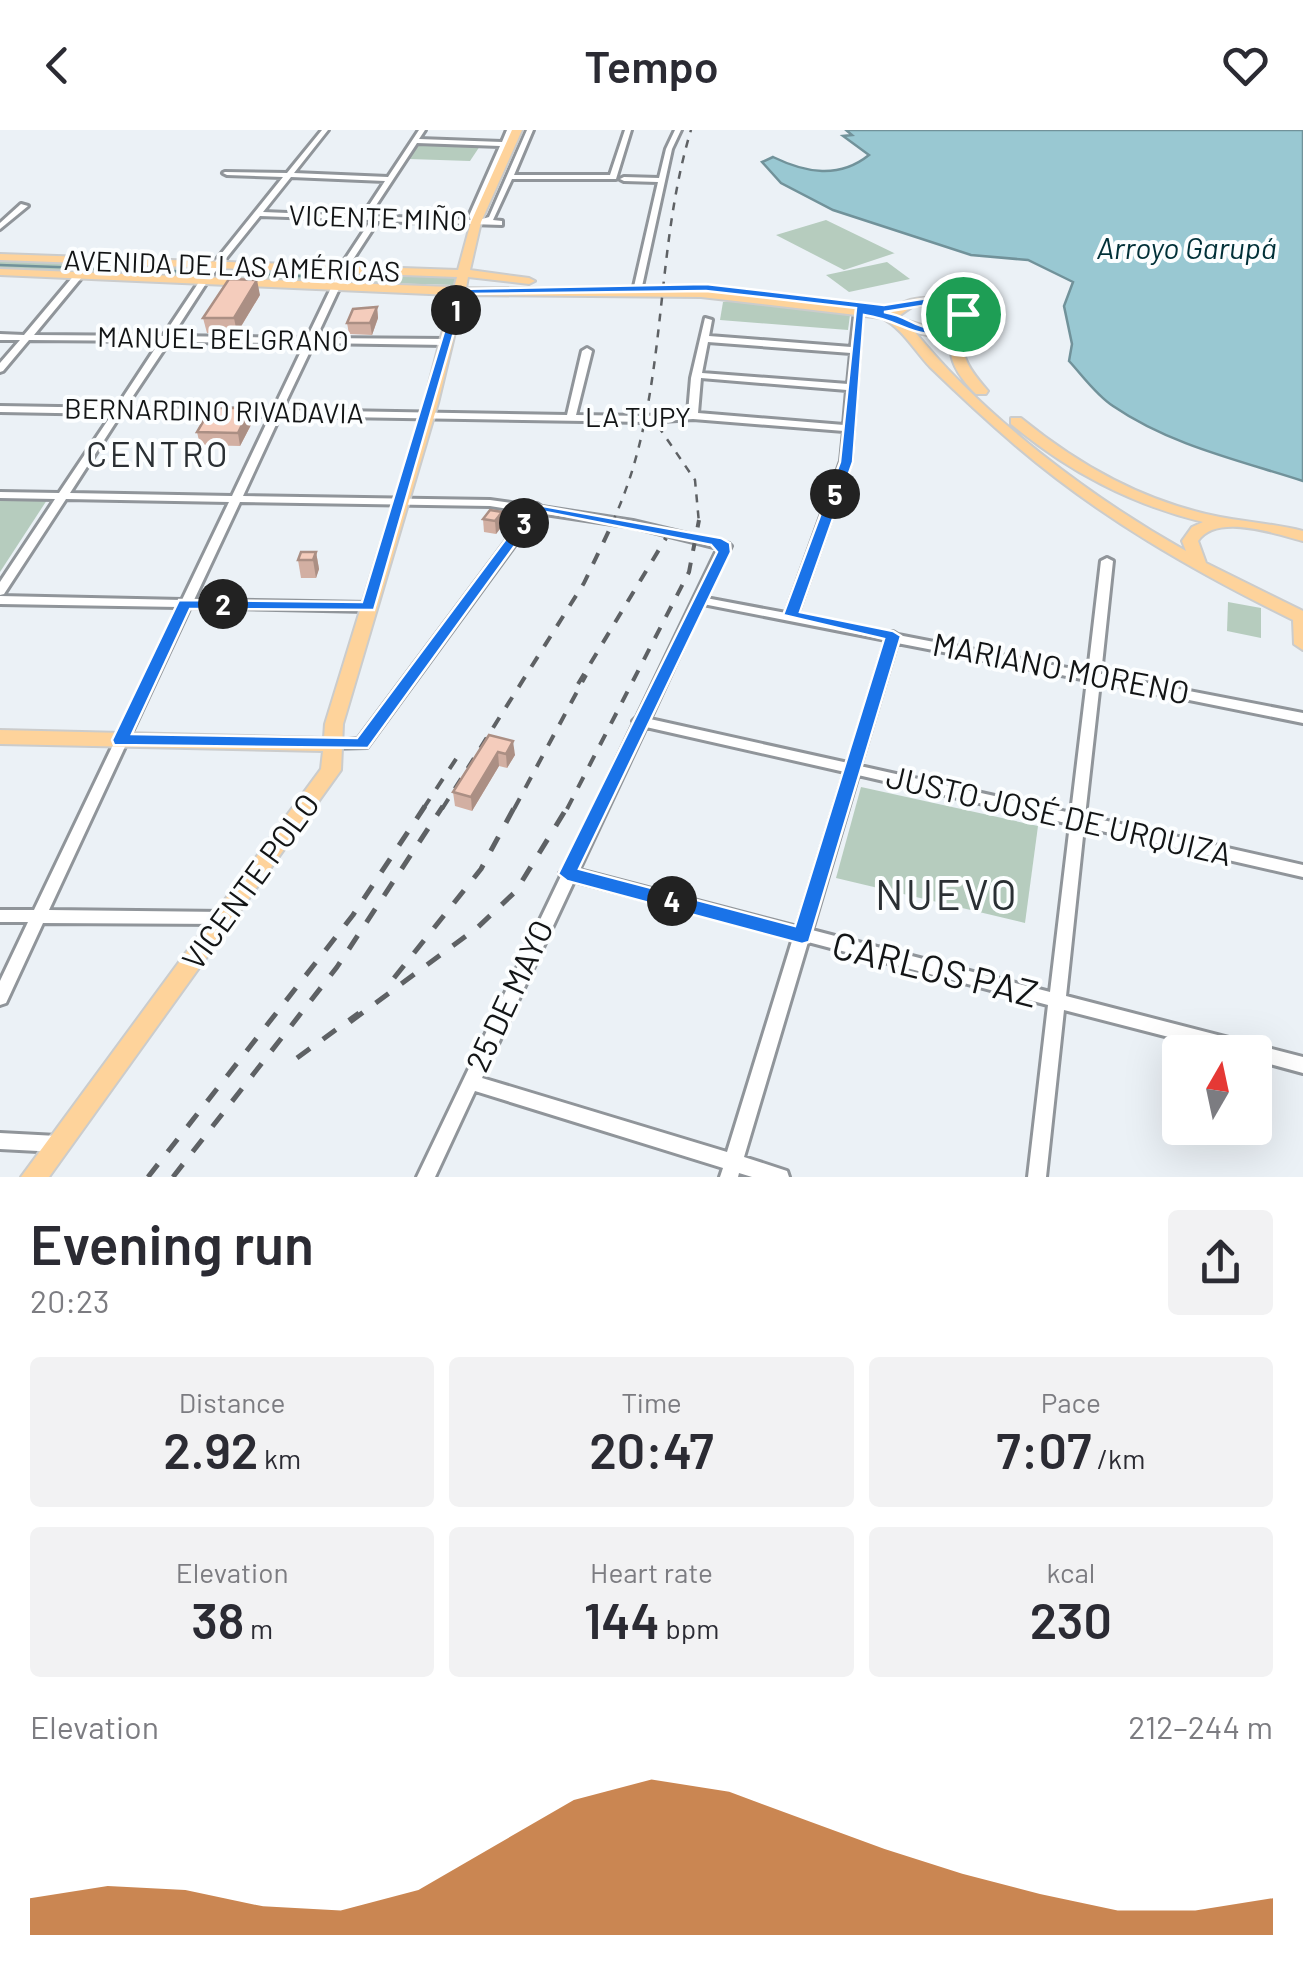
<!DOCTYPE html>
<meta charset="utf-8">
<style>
body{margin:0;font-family:Barlow,sans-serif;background:#f2f2f3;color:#2b2b33;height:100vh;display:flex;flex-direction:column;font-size:38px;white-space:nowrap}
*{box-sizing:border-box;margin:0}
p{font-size:32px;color:#7c7c81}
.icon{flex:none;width:55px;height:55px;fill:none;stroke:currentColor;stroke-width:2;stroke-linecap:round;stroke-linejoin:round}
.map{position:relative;height:1047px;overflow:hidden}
.details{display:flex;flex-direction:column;background:#fff;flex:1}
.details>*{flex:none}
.needle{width:65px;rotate:9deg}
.buttons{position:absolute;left:1162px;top:905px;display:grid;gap:20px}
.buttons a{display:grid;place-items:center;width:110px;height:110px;border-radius:10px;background:#fff;box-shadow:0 10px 40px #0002;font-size:50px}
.pin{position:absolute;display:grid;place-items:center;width:85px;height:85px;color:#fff;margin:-42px;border:5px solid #fff;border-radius:50%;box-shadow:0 2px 10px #0007}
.km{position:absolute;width:50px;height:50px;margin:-25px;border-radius:50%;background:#222;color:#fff;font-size:28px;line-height:50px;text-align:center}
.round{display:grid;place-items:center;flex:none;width:105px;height:105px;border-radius:10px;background:#f2f2f3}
.headline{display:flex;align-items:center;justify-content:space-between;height:170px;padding:0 30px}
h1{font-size:55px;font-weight:600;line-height:75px}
.figures{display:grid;grid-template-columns:repeat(3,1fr);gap:15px;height:170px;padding:10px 30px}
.figures div{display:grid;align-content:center;border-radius:10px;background:#f2f2f3;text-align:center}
.figures b{font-size:50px;font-weight:600}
.figures small{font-size:28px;font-weight:400}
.figures p{font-size:28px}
.chart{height:280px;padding:20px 30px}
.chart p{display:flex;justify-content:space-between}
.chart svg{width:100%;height:180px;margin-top:10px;fill:#b45309;opacity:.7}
header{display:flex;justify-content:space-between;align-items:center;height:130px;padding:0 30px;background:#fff;font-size:45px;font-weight:600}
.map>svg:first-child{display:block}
.green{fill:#b6ccbe}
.water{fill:#99c8d2;stroke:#71929a;stroke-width:2.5}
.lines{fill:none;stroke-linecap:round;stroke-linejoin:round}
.stream{stroke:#71929a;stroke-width:2.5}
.minor-casing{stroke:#90959a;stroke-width:6}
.major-casing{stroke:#cbcccc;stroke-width:4}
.minor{fill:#fff;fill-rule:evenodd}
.major{fill:#fed39b;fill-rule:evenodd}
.rail-far2{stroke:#5e6164;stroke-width:2.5;stroke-dasharray:8 8;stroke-linecap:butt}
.rail-far1{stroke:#5e6164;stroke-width:4;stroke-dasharray:12 12;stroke-linecap:butt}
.rail{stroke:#5e6164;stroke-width:5;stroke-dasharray:16 16;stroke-linecap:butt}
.wall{fill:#d2afa2}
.shaded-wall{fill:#ab8f84}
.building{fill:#f4ccbc;stroke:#ab8f84;stroke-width:2.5}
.route{fill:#1a73e8;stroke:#fff;stroke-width:2.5;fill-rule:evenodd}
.labels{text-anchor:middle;stroke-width:8;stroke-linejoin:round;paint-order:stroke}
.far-street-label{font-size:28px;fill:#131516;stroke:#fcfeff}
.far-water-label{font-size:30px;font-style:italic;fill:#013038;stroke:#fcfeff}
.street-label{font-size:32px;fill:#131516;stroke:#fcfeff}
.neighbourhood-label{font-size:35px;letter-spacing:2.5px;fill:#2b3034;stroke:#fcfeff}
.near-street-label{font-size:38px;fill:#131516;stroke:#fcfeff}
.near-neighbourhood-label{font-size:42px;letter-spacing:2.5px;fill:#2b3034;stroke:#fcfeff}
</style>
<header><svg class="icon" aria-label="back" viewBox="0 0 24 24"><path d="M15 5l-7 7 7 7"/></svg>Tempo<svg class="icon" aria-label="heart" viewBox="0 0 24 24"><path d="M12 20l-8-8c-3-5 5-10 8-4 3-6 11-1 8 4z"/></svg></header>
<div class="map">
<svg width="1303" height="1047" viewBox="0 0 1303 1047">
<rect width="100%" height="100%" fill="#ebf1f6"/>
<!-- green -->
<g class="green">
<polygon points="420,13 427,13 480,16 470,31 409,29"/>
<polygon points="826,90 894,123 895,123 844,140 776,105"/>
<polygon points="0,129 204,137 210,139 207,146 197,148 0,140"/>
<polygon points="887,132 910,149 849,162 826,145"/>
<polygon points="227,137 334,142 337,145 328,153 215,146"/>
<polygon points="349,143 458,145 454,155 345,152"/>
<polygon points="729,171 850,185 848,200 720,190 723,172"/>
<polygon points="0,369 47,370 0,442"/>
<polygon points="1228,472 1261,478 1261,508 1227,501"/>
<polygon points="861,657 1038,696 1025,793 836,748"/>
</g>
<!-- water -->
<path class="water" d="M846,0H1303V351C1238,330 1170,315 1113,276C1096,265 1082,245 1069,231L1072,214L1064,176L1073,152L1028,130L971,125L833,80L781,53L762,32L773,27C806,43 839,49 869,25L843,6L852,5Z"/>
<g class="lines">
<!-- stream -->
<g class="stream">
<polyline points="0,135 198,142"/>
<polyline points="220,143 321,147"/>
</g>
<defs>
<g id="minor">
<path d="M322,0H328L294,43L388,47L419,0H425L419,9L502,12L507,0H513L477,86L479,90L489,87L527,0H533L514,45H610L625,0H631L616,49H512L493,90L502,91V95L378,91L352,131L316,208L447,209L451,212L447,215L314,213L282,280L567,285L582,221L587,218L592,221L576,285L646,286L688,283L691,248L705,188L712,190L709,206L851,217L855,181L862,179L851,331L797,485L889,503L893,502L898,505L1088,542L1101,431L1107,428L1113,431L1101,544L1303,583V593L1100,552L1085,686L1303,735V747L1084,697L1066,866L1303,927V943L1255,930V922H1227L1064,880L1046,1047H1028L1048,875L808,812L744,1027L787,1041L789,1047H752L739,1043L738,1047H720L723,1038L475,961L435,1047H417L561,746L560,743L565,738L634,593L633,591L637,587L718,418L633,397L538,383L367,617L329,618L327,615L329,612L358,609L528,382L490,376L240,372L194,470L368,473L374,477L368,481L190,477L49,780L225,782L230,784L233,788L230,792L225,794L43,793L6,873L0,875V851L28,792H0V780H34L179,477L0,474V466L182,470L229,372L66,369L4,464L0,465V452L55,369L0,368V362L59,363L112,284L0,282V276L116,278L160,211L29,210L3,241L0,242V233L20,210H0V204L24,205L76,143H82V147L34,205L163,206L201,149L283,47L227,45L223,43L225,42L287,43ZM417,13L500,16L469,86L471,90L369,86ZM291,47L385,51L362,86L263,82ZM260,86L371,90L344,131L307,208L172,206L207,152ZM169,212L305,213L273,280L125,278ZM708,212L851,223L848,254L702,243ZM701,248L847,260L844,295L698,283ZM121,284L270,286L232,366L70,363ZM280,286L646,292L693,289L844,301L841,331L786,483L706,468L731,416L729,414L633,391L542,377L537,374L532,376L490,370L243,366ZM703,474L886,510L848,633L650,589ZM897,513L1087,550L1071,683L860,636ZM646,597L845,642L797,797L579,740ZM858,645L1070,694L1050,862L812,800ZM574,751L793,808L727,1022L482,948Z"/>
<polygon points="675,0 681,0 672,19 641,161 637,164 633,161 658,52 624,51 620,49 624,47 659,48 666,19"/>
<polygon points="21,74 28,76 0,99 0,93"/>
<polygon points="0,1003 57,1006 63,1008 66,1014 63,1020 57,1022 0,1019"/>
</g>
<path id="major" d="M512,0H522L481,92L470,140L529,148L535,151L529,154L468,147L466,158L701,159L889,182C913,160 951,165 971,189C954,220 967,237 988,261L986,264H976C958,246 946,229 952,203L935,207L915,202C984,287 1090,367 1186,421L1182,411L1192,397L1203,392C1130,374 1069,342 1011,294V288H1021C1080,336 1144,372 1220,387C1247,392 1275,394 1303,401V411C1276,404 1217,383 1198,411L1206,433L1303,481V520L1294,514L1293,490C1193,441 1099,387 1015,315C986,290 958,264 930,237C914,220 903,199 882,188L701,167L464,165L438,273L343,594L341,640L49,1047H21L321,639L323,621L0,614V600L324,608L325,594L424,273L452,165L0,145V139L450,157L454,158L457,147L0,130V124L458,140L471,92ZM930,175L946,180L959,189L955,195L935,199L901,189L900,185L913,176Z"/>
</defs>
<!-- minor casing -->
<use href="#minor" class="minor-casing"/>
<!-- major casing -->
<use href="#major" class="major-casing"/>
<!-- minor -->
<use href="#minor" class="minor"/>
<!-- major -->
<use href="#major" class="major"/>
<!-- rail-far2 -->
<g class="rail-far2">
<polyline points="658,296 695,350 699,393"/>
<path d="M612,393C670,270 652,128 691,0"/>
</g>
<!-- rail-far1 -->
<g class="rail-far1">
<polyline points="578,554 666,408"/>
<polyline points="423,679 462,620"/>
<polyline points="442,679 584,453 614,390"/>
<polyline points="514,679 586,545"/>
<polyline points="567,679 689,442 699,390"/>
</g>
<!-- rail -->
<g class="rail">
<polyline points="394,848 481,739 515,676"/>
<polyline points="350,892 478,797 516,761 568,676"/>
<polyline points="297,928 359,883"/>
<polyline points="148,1047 353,785 425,676"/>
<polyline points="173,1047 337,837 443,676"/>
</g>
</g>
<!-- wall -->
<g class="wall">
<polygon points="260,165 237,203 207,203 203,188"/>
<polygon points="377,177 378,188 372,205 349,204 347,193"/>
<polygon points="250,278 253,291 240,316 200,315 197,302"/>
<polygon points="490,380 503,395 496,404 484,402 483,389"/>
<polygon points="316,422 319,439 316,448 301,448 298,430"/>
<polygon points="489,605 515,625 507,638 499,636 472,681 455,676 453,662"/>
</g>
<!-- shaded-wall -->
<g class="shaded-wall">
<polygon points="257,150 260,165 237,203 234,188"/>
<polygon points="377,177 378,188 372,205 370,193"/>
<polygon points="250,278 253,291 240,316 238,303"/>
<polygon points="502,382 503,395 496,404 495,391"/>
<polygon points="316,422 319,439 316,448 313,430"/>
<polygon points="513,611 515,625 507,638 506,624"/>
<polygon points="498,622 499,636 472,681 471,667"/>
</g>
<!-- building -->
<g class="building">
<polygon points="229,149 257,150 234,188 203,188"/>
<polygon points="377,177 370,193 347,193 353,179"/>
<polygon points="211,278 250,278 238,303 197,302"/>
<polygon points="490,380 502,382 495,391 483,389"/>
<polygon points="301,422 316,422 313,430 298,430"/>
<polygon points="489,605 513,611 506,624 498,622 471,667 453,662"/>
</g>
<!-- route -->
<path class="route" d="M706,154L884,175L928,168L953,174L971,189L964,200C910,213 910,192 864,185L853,332L800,482L893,501L901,506L809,812L802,814L567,751L558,744L717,422L711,415L540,381L368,618L114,615L112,610L179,470L362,472L457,159ZM706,161L856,178L840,332L783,485L884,509L795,796L579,739L731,422L730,413L721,408L532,374L357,608L132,604L190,479L374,480L465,164ZM928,175L946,179L960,189L956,195C912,204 918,188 884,182Z"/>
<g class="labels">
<!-- far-street labels -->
<g class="far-street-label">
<text transform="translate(378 88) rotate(2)" y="10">VICENTE MIÑO</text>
<text transform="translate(232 136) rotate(2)" y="10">AVENIDA DE LAS AMÉRICAS</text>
<text transform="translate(223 209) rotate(1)" y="10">MANUEL BELGRANO</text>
<text transform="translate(214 281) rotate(1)" y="10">BERNARDINO RIVADAVIA</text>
<text x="638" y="297">LA TUPY</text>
</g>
<!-- far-water labels -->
<g class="far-water-label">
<text x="1186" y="129">Arroyo Garupá</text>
</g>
<!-- street labels -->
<g class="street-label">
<text transform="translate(1061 539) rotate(11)" y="11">MARIANO MORENO</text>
<text transform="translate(1059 686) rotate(13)" y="11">JUSTO JOSÉ DE URQUIZA</text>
<text transform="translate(251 752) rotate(-54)" y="11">VICENTE POLO</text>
<text transform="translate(510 866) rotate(-65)" y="11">25 DE MAYO</text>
</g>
<!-- neighbourhood labels -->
<g class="neighbourhood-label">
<text x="158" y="337">CENTRO</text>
</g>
<!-- near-street labels -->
<g class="near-street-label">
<text transform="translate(935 840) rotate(14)" y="13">CARLOS PAZ</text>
</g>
<!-- near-neighbourhood labels -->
<g class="near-neighbourhood-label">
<text x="947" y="780">NUEVO</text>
</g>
</g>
</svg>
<div class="buttons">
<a><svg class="needle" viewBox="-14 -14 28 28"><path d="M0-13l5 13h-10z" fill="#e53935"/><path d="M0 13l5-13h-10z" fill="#7c7c81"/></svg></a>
</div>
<div class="pin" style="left:963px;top:184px;background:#1e9e55"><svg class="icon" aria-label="arrive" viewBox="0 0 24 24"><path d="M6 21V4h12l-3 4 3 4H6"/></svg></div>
<b class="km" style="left:456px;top:180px">1</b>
<b class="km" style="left:223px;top:474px">2</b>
<b class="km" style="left:524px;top:393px">3</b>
<b class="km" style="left:672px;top:771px">4</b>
<b class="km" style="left:835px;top:364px">5</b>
</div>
<section class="details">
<div class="headline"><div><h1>Evening run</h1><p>20:23</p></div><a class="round"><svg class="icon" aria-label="share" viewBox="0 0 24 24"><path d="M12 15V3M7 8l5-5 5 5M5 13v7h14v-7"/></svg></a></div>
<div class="figures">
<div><p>Distance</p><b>2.92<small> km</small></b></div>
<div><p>Time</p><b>20:47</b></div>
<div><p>Pace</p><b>7:07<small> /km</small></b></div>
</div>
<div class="figures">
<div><p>Elevation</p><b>38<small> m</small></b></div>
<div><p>Heart rate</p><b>144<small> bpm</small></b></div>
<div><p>kcal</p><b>230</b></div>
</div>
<div class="chart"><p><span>Elevation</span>212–244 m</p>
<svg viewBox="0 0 160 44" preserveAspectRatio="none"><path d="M0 44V35L10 32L20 33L30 37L40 38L50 33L60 22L70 11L80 6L90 9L100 16L110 23L120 29L130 34L140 38L150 38L160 35V44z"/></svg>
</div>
</section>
